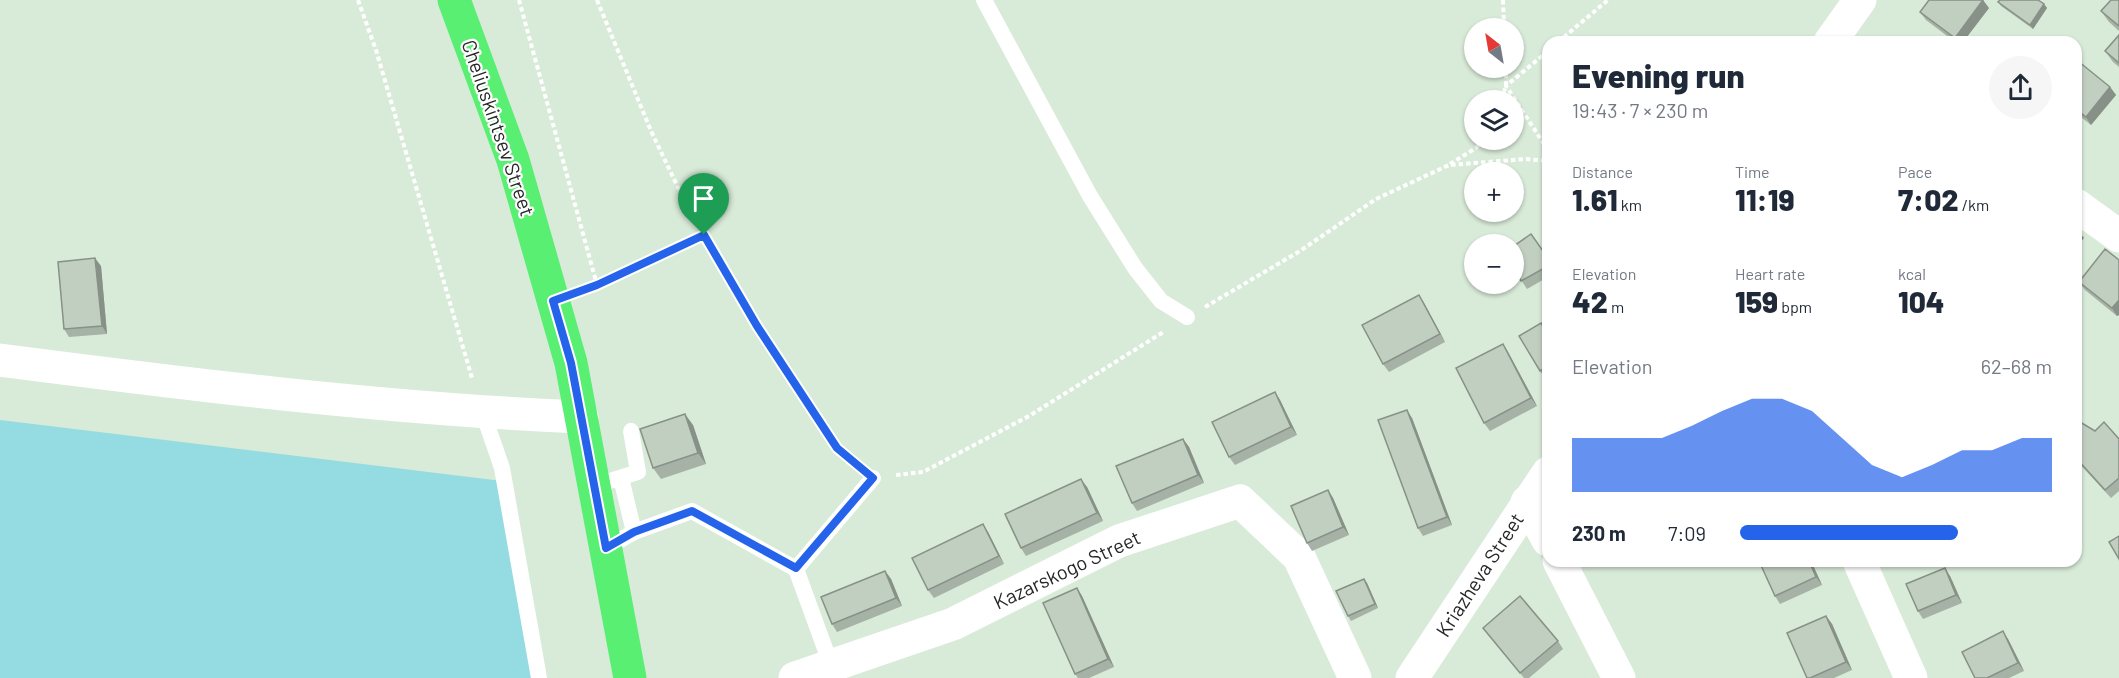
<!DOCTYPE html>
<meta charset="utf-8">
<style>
body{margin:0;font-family:Barlow,sans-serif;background:#f6f6f7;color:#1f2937;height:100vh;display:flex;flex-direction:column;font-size:22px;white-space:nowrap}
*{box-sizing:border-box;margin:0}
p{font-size:20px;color:#747a83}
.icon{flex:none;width:33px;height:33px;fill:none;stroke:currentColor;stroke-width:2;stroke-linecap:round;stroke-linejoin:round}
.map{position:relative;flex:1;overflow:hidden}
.drawer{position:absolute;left:1542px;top:36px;width:540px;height:531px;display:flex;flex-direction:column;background:#fff;border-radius:18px;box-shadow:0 2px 4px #0004}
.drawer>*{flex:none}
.needle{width:39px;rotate:329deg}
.fabs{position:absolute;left:1464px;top:18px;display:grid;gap:12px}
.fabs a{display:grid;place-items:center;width:60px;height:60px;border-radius:50%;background:#fff;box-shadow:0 2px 4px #0004;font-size:30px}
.pin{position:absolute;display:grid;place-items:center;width:51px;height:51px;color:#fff;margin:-62px -26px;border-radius:50% 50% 50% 0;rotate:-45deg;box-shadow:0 0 6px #0007}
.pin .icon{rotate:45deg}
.round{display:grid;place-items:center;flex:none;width:63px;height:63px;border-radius:32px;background:#f6f6f7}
.overview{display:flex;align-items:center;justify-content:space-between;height:102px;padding:0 30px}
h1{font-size:33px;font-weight:800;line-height:45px}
.stats{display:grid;grid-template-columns:repeat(3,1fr);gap:9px;height:102px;padding:6px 30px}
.stats div{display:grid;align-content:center}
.stats b{font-size:30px;font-weight:800}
.stats small{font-size:16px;font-weight:400}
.stats p{font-size:16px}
.chart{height:168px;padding:12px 30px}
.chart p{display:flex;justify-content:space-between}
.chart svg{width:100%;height:108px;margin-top:6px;fill:#2563eb;opacity:.7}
ul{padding:0 30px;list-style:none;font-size:20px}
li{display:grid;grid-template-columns:96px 72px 1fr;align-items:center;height:45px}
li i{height:15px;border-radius:8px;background:#2563eb}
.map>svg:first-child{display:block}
.garden{fill:#94dce1}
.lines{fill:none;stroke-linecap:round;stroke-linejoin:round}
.path{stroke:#fff;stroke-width:4;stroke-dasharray:4.5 3;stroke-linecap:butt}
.service{stroke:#fff;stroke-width:16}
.minor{stroke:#fff;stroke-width:33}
.primary{stroke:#58ef72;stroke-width:33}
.wall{fill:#a6b2a6}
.shaded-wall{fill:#879187}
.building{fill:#c1cfc1;stroke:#879187;stroke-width:1.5}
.route-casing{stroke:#fff;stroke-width:12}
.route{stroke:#2563eb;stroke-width:8}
.labels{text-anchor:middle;stroke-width:4.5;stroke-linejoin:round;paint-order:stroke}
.street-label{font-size:20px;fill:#272727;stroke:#fff}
</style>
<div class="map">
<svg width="2119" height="678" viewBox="0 0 2119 678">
<rect width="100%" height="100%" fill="#d8ead8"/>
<!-- garden -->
<polygon class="garden" points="0,420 502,481 537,678 0,678"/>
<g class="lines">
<!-- path -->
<g class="path">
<polyline points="358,0 376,50 472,378"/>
<polyline points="519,0 597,285"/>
<polyline points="597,0 651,131 686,204 792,382 837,448 855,463"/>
<polyline points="1503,0 1504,28"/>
<polyline points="1558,42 1608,0"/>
<polyline points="1548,51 1506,86 1548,150"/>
<polyline points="1501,100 1506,86 1506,68"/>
<polyline points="1450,164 1476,148 1483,140"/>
<polyline points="581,290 704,235"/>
<polyline points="1205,307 1300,251 1376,199 1449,165 1526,159 1548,161"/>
<polyline points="896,475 923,472 1029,416 1165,331"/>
</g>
<!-- service -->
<g class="service">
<polyline points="984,0 1090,196 1135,268 1161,301 1187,317"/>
<polyline points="483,413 502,468 539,678"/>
<polyline points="621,478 634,532"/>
<polyline points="594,486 638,472 631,431"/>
<polyline points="606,548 634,532 692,511 796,569"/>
<polyline points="831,665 796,569 873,478"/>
</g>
<!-- minor -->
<g class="minor">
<polyline points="1830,42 1860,0"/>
<polyline points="2076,205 2119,236"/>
<path d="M0,360C194,385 387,409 582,417"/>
<polyline points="1527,502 1548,540"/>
<polyline points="1559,561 1619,678"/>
<polyline points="1859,561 1911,678"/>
<polyline points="795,678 953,624 1119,541 1240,501 1299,557 1355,678"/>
<polyline points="1412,678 1548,473"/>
</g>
<!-- primary -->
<polyline class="primary" points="454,0 513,160 571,363 630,678"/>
</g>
<!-- wall -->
<g class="wall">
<polygon points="2119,0 2119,31 2109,22 2101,11"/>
<polygon points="1998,2 2044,4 2047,8 2033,29 2001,6"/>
<polygon points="1989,8 1963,42 1955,42 1926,20 1920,12"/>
<polygon points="2119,35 2119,67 2113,62 2105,51"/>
<polygon points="2076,64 2110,87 2116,95 2091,125 2076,113"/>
<polygon points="1548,258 1548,277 1527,289 1514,269"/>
<polygon points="2119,260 2119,315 2117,316 2085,290 2079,282"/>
<polygon points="101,266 107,334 69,337 64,329"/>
<polygon points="1419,295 1424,303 1445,342 1389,372 1383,364"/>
<polygon points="1548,333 1548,377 1545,379 1540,371"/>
<polygon points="1503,344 1508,352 1537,406 1490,431 1484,423"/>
<polygon points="1275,392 1280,400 1297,435 1235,465 1229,457"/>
<polygon points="1412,418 1452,525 1423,536 1418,528"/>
<polygon points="693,425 706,464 661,479 653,468"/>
<polygon points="2076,426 2119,439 2119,491 2111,498 2076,460"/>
<polygon points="1183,439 1189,447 1204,483 1137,511 1132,503"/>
<polygon points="1087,487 1103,521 1026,556 1021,548"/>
<polygon points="1328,490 1333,498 1349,535 1312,551 1307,543"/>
<polygon points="988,532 1004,564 934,598 928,590"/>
<polygon points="1811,561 1822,585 1780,604 1775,596"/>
<polygon points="885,571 891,579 902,606 837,632 832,624"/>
<polygon points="1950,576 1962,603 1923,619 1918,611"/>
<polygon points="1364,579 1367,583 1378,608 1351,621 1348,616"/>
<polygon points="1077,588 1082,596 1114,667 1089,678 1078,678 1075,674"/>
<polygon points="1826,616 1832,624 1852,670 1834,678 1807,678"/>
<polygon points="1483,628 1558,641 1563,649 1529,678 1524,678"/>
<polygon points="2008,639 2024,671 2009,678 1975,678"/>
</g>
<!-- shaded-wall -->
<g class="shaded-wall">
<polygon points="1983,0 1989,8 1963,42 1958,42 1955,38"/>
<polygon points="2044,4 2047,8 2033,29 2030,25"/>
<polygon points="2110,87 2116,95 2091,125 2086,117"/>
<polygon points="2078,230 2084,238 2076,248 2076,233"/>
<polygon points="95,258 101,266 107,334 102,326"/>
<polygon points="1419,295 1424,303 1445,342 1440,334"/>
<polygon points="2119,300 2119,315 2117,316 2112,308"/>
<polygon points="1503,344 1508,352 1537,406 1531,398"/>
<polygon points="1275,392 1280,400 1297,435 1291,427"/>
<polygon points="1407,410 1412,418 1452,525 1447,517"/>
<polygon points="685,414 693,425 706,464 698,453"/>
<polygon points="1183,439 1189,447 1204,483 1198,475"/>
<polygon points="1081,479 1087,487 1103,521 1097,513"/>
<polygon points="1328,490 1333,498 1349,535 1343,527"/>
<polygon points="983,524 988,532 1004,564 999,556"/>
<polygon points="1809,561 1811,561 1822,585 1816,577"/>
<polygon points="1945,568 1950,576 1962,603 1956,595"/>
<polygon points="885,571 891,579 902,606 896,598"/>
<polygon points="1364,579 1367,583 1378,608 1375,604"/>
<polygon points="1077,588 1082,596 1114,667 1108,659"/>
<polygon points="1826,616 1832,624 1852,670 1846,662"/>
<polygon points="2003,631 2008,639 2024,671 2018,663"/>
</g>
<!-- building -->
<g class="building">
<polygon points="1929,0 1983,0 1955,38 1920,12"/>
<polygon points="2000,0 2038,0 2044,4 2030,25 1998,2"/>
<polygon points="2111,0 2119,0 2119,26 2101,11"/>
<polygon points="2119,35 2119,63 2105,51"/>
<polygon points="2078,61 2110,87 2086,117 2076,109 2076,64"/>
<polygon points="1531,234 1548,258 1548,266 1521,281 1514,269 1514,246"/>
<polygon points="2105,249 2119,260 2119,300 2112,308 2079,282"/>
<polygon points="95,258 102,326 64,329 58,262"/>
<polygon points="1419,295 1440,334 1383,364 1362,325"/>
<polygon points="1541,323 1548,335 1548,366 1540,371 1519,336"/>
<polygon points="1503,344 1531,398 1484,423 1456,368"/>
<polygon points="1275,392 1291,427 1229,457 1212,422"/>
<polygon points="1407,410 1447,517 1418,528 1378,420"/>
<polygon points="685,414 698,453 653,468 640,429"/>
<polygon points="2080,422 2095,431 2104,422 2119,439 2119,478 2105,490 2076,458 2076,426"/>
<polygon points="1183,439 1198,475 1132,503 1116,466"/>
<polygon points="1081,479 1097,513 1021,548 1005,514"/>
<polygon points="1328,490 1343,527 1307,543 1291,506"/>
<polygon points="983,524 999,556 928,590 912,558"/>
<polygon points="2119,536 2119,559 2109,542"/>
<polygon points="1759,561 1809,561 1816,577 1775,596"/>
<polygon points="1945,568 1956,595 1918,611 1906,584"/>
<polygon points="885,571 896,598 832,624 821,597"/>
<polygon points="1364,579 1375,604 1348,616 1336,591"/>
<polygon points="1077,588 1108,659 1075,674 1043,603"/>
<polygon points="1520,596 1558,641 1520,673 1483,628"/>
<polygon points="1826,616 1846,662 1810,678 1807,678 1787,633"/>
<polygon points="2003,631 2018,663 1987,678 1975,678 1962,652"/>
</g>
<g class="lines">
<defs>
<polygon id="route" points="704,235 757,326 837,448 873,478 796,568 692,511 634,532 606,548 571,363 553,301 597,285"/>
</defs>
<!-- route casing -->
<use href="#route" class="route-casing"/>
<!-- route -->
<use href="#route" class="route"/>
</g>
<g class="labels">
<!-- street labels -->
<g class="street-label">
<text transform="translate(498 128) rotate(71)" y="7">Cheliuskintsev Street</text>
<text transform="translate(1067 570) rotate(-25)" y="7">Kazarskogo Street</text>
<text transform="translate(1480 575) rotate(-57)" y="7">Kriazheva Street</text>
</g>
</g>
</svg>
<div class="fabs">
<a><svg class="needle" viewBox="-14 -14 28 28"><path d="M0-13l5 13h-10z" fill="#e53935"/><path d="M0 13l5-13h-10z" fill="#747a83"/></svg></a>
<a><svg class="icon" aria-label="layers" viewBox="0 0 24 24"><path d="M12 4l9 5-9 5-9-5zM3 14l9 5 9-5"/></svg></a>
<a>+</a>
<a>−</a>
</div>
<div class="pin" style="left:704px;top:235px;background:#1e9e55"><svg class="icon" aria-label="arrive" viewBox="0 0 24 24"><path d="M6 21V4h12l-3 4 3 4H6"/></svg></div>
<section class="drawer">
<div class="overview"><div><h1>Evening run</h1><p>19:43 · 7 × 230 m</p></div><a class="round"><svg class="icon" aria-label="share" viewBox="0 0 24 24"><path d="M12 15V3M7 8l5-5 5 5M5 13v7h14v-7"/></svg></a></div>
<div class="stats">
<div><p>Distance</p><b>1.61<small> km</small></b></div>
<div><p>Time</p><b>11:19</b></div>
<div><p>Pace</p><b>7:02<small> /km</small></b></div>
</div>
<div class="stats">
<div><p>Elevation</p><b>42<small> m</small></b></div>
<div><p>Heart rate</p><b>159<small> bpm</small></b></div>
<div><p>kcal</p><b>104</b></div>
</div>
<div class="chart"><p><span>Elevation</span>62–68 m</p>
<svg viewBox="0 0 160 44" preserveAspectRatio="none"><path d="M0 44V22L10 22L20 22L30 22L40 17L50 11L60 6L70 6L80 11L90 22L100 33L110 38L120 33L130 27L140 27L150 22L160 22V44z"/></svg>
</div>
<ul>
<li><b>230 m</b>7:09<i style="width:70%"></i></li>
</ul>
</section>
</div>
